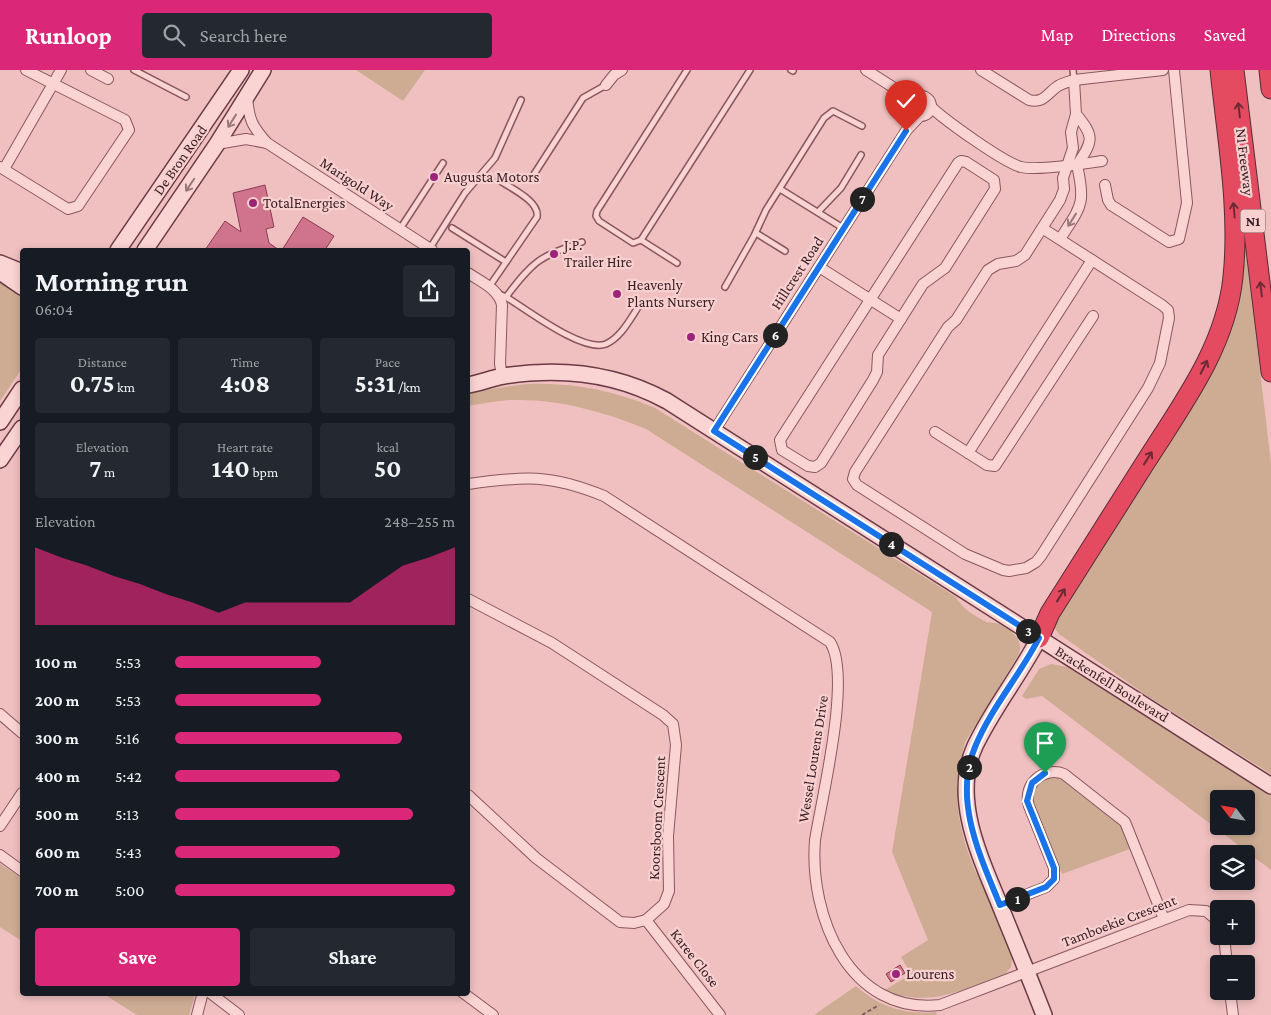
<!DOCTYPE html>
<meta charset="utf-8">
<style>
body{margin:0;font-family:"Crimson Pro",serif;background:#242831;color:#f1f3f6;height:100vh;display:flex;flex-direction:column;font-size:19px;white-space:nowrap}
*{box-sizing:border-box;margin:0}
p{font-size:16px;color:#9ea1a6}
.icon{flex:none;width:28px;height:28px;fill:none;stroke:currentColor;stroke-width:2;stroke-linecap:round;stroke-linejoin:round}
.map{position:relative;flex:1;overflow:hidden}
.sheet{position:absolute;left:20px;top:178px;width:450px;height:748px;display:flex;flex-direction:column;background:#171b24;border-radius:5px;box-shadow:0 2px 8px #0003}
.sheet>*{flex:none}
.needle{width:32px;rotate:301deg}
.buttons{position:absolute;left:1210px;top:720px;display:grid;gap:10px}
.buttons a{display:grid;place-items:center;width:45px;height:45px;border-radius:5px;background:#171b24;box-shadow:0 2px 8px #0003;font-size:25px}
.pin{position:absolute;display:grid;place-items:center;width:42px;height:42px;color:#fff;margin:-51px -21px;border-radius:50% 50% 50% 0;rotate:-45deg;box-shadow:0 0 5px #0007}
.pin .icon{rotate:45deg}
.km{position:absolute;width:25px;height:25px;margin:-12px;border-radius:50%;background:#222;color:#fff;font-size:14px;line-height:25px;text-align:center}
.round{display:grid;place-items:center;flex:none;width:52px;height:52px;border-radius:5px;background:#242831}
.overview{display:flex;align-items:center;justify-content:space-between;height:85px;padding:0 15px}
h1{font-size:28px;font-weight:700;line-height:38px}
.metrics{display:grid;grid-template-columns:repeat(3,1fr);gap:8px;height:85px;padding:5px 15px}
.metrics div{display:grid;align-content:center;border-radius:5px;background:#242831;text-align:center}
.metrics b{font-size:25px;font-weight:700}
.metrics small{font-size:14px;font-weight:400}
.metrics p{font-size:14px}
.chart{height:140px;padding:10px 15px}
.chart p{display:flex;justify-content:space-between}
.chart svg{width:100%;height:90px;margin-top:5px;fill:#db2777;opacity:.7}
.button{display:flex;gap:10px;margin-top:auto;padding:10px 15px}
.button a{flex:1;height:58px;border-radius:5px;background:#db2777;color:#fff;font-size:20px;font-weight:700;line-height:58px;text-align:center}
.button a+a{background:#242831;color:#f1f3f6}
ul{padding:0 15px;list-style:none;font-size:16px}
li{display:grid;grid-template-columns:80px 60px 1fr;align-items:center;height:38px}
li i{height:12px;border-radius:6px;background:#db2777}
header{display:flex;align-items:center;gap:30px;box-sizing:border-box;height:70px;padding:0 25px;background:#db2777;color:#fff}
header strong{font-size:24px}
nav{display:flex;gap:28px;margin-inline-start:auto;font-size:18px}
.search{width:350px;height:45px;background:#242831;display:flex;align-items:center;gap:12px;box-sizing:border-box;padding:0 18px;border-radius:5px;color:#9ea1a6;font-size:19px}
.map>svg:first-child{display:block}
.green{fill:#ceac93;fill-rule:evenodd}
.building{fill:#d0738d;stroke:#8a3b53}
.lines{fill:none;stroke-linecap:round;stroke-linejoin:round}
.lane-casing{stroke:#8a575f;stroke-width:8}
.street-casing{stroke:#8a575f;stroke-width:12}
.secondary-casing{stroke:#6b3a44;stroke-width:18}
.highway-casing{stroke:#572b35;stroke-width:21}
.path{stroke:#8a575f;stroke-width:2;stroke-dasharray:4 2.5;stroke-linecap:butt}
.lane{stroke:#fad3d3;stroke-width:5}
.street{stroke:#fad3d3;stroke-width:10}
.secondary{stroke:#fad3d3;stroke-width:15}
.highway{stroke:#e44b60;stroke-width:19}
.oneway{stroke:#6c2a35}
.oneway2{stroke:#99787a}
.route-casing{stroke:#fff;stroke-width:10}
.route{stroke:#1a73e8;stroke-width:6}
.poi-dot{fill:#9c2478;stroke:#f7d0cf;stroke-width:2}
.labels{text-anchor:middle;stroke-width:4.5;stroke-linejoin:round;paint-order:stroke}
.shield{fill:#f7d0cf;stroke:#715256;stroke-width:1}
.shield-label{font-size:14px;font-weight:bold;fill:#381c22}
.street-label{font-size:15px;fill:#381c22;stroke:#f7d0cf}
.poi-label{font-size:15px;fill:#381c22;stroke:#f7d0cf;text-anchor:start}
</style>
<header>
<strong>Runloop</strong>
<div class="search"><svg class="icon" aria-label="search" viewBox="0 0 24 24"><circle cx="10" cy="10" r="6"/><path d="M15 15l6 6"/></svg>Search here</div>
<nav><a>Map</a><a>Directions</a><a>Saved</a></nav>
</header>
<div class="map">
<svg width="1271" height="945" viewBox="0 0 1271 945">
<rect width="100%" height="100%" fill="#f0c0c0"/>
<!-- green -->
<g class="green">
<polygon points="356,0 425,0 403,31"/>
<polygon points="1243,158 1271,393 1271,704 1146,625 1059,564 1053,556 1053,549 1200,315"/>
<polygon points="0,210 22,227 22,298 0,331"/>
<path d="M526,314C572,312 613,320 655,338L956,527C961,538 976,547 987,552C991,553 995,552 999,554C1011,560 1024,569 1019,584L965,672L960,694L959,725L957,729C959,756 966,779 976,803H978L1012,888L1011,897L1006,903C965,919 929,939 885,920L911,904L901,887L928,870L892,782L932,542L646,359C604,342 560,329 514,330C499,330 483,334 468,336V322Z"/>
<path d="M1051,594L1067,597L1271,726V800L1042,626L1026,629L1022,626L1039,599ZM1219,729H1246V756H1219Z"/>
<path d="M1049,707H1060L1119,751L1130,779L1062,804C1056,790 1031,739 1033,727C1034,717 1040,711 1049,707Z"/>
<polygon points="0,794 22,808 22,871 0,857"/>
<path d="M856,916C879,937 905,945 936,942L937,945H814Z"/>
<polygon points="102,923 193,923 194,929 189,945 137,945"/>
</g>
<!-- building -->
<g class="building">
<polygon points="265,115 274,157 266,159 269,173 279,180 205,180 225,151 241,162 233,123"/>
<polygon points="303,147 334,166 325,180 282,180"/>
<polygon points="900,895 905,903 891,912 886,904"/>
</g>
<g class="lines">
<defs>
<g id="lane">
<polyline points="134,0 186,27"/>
<polyline points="687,0 597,141 596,146 599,151 633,173 641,170 750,0"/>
<polyline points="791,0 793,1"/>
<polyline points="1073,0 1074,10"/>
<polyline points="531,109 583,28 606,15"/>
<polyline points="780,119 843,158"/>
<polyline points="818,142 841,118 861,85"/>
<polyline points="452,158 506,192"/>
<polyline points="400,159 443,93"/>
<polyline points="756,163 785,181"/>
<polyline points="641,170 677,193"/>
<polyline points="430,178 465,123 495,88 521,30"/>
<path d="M489,217L537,147C540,131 510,118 499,110"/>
<polyline points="725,217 754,166 766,140 824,48 833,41 862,56"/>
<path d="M499,224L506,227C526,239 583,283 606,274C622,267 631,247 641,233"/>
<path d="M506,227C534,190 539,187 582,172"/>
</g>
<g id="street">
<polyline points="91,0 108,9"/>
<polyline points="866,0 899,21 911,33"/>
<path d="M981,0L1029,30C1044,34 1047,23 1058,16C1063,13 1068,12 1074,10L1163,0"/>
<polyline points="606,15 614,5 622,0"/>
<circle cx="921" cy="36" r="10"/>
<path d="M247,27C249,50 252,56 267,73L432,180"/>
<path d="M931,37C946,51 1003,92 1021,97C1039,101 1082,94 1102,91"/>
<polyline points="217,74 246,69 267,73"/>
<polygon points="961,91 966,92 994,110 995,119 945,198 923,214 878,285 877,302 873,310 821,393 815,397 808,396 782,380 780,370 958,93"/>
<polyline points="0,97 68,139 78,136 129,60 125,50 26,0"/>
<polyline points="4,99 61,0"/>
<polyline points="1105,115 1108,130 1111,135 1169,172 1179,169 1187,133 1174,0"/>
<polyline points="1042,158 1162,235 1168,240 1169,248 1160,293 1148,318 1041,486 1036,492 1026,498 1009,501 1003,500 965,484 857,415 853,409 855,402 948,257 956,250 988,200 998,194 1016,191 1025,185 1060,130 1064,119 1063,108 1073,78 1071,62 1076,44 1074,10"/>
<path d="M1060,169C1081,136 1086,135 1077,95C1093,71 1095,67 1076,44"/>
<polyline points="819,197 901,249"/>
<path d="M468,203C481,212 499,219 502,235L500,294L502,306"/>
<polyline points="714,361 906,61 920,46"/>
<polyline points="935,362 987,395 995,396 1093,246"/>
<polyline points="968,383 1092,190"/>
<path d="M468,414C524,406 550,404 604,426L830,572C852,606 822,727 815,770C809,846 849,945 940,935L1189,840L1206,841L1219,852"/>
<polyline points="468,529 552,573 663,645 673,654 676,675 668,766 669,821 664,834 646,850 634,853 620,852 536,788 468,725"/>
<polyline points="0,644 22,663"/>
<polyline points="0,756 22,723"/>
<polyline points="0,785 22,801"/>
<path d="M1000,835L1046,817L1054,809V798L1029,736C1022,714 1044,696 1064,704L1125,752L1164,849"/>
<polyline points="646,850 720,945"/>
<polyline points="1224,866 1227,894"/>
<polyline points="1230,921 1233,945"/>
<polyline points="209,922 239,945"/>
<polyline points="462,922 493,945"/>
<polyline points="197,945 203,922"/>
</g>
<g id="secondary">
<polyline points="118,180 241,0"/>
<polyline points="145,180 217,74 263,0"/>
<polyline points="0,193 22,202"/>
<polyline points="0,202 22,217"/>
<path d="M468,315C480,313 492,308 504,306C562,297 616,303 667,331L1271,716"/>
<polyline points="0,352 22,319"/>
<polyline points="0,390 22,358"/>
<path d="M1039,568C1020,605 993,638 975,676C950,731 983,792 1003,843C1017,877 1031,911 1044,945"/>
</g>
<g id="highway">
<polyline points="1234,0 1271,302"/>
<polyline points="1269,0 1271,19"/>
<path d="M1039,568L1050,543C1082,493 1113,443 1145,393C1181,336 1226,277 1233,207C1240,139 1227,68 1220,0"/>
</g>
</defs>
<!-- lane casing -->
<use href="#lane" class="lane-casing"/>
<!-- street casing -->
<use href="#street" class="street-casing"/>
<!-- secondary casing -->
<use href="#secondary" class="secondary-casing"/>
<!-- highway casing -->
<use href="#highway" class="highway-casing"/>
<!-- path -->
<polyline class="path" points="862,945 879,935"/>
<!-- lane -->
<use href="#lane" class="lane"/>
<!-- street -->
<use href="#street" class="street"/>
<!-- secondary -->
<use href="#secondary" class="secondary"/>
<!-- highway -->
<use href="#highway" class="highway"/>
</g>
<!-- one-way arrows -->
<defs><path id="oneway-shaft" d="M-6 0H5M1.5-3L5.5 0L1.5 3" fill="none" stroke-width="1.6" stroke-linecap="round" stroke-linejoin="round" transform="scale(1.25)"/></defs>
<g class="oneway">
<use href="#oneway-shaft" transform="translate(1239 40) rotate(-97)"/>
<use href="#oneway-shaft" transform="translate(1234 140) rotate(-95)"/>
<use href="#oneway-shaft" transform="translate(1261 219) rotate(-97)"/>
<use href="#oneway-shaft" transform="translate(1204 297) rotate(-63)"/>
<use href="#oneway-shaft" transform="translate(1148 388) rotate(-58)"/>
<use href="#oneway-shaft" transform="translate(1061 525) rotate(-58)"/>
</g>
<g class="oneway2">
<use href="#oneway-shaft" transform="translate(232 51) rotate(122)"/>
<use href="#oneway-shaft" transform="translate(190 115) rotate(124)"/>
<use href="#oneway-shaft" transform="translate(1072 150) rotate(122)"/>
</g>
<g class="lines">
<defs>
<path id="route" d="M906,61L714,361L1039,568C1020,605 991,638 975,677C953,730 980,786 1000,835L1046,817L1054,809V798L1027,731L1032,713L1045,703"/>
</defs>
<!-- route casing -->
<use href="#route" class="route-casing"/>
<!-- route -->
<use href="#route" class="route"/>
</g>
<!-- markers -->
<g class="poi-dot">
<circle cx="434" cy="107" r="5"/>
<circle cx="253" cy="133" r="5"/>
<circle cx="554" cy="184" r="5"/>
<circle cx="617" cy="224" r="5"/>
<circle cx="691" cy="267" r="5"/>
<circle cx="896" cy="904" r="5"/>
</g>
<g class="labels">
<!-- shield labels -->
<rect class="shield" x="1240.5" y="139.5" width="25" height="23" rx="4"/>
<g class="shield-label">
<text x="1253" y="156">N1</text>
</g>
<!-- street labels -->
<g class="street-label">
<text transform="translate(180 90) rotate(-55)" y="5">De Bron Road</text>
<text transform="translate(1245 92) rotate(83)" y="5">N1 Freeway</text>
<text transform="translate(357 114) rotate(33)" y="5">Marigold Way</text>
<text transform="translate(797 203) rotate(-57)" y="5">Hillcrest Road</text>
<text transform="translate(1112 614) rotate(32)" y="5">Brackenfell Boulevard</text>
<text transform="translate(813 689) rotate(-81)" y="5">Wessel Lourens Drive</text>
<text transform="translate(657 748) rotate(-87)" y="5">Koorsboom Crescent</text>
<text transform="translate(1119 851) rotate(-21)" y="5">Tamboekie Crescent</text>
<text transform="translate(695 888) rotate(52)" y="5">Karee Close</text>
</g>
<!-- poi labels -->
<g class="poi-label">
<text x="444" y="112">Augusta Motors</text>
<text x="263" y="138">TotalEnergies</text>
<text x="564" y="180">J.P.<tspan x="564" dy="17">Trailer Hire</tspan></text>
<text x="627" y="220">Heavenly<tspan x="627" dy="17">Plants Nursery</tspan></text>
<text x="701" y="272">King Cars</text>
<text x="906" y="909">Lourens</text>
</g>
</g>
</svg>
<div class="buttons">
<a><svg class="needle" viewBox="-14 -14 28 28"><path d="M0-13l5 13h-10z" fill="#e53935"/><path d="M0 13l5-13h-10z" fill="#9ea1a6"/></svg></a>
<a><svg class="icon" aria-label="layers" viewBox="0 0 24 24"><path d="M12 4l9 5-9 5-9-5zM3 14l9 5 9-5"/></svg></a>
<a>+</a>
<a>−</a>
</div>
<div class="pin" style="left:1045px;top:703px;background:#1e9e55"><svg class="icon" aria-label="arrive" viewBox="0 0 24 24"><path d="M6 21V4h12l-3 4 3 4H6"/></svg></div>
<div class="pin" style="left:906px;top:61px;background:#d93025"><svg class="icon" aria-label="check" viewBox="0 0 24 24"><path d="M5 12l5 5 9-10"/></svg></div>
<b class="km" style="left:1017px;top:829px">1</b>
<b class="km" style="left:969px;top:697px">2</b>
<b class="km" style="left:1028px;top:561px">3</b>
<b class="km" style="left:891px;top:474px">4</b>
<b class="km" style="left:755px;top:387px">5</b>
<b class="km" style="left:775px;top:265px">6</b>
<b class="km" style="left:862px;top:129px">7</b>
<section class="sheet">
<div class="overview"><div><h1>Morning run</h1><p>06:04</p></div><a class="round"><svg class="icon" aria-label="share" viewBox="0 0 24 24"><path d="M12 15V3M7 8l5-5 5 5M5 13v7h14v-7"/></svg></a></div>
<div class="metrics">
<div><p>Distance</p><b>0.75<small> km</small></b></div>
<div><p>Time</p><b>4:08</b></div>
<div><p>Pace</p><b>5:31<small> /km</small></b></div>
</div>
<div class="metrics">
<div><p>Elevation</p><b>7<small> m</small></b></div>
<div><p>Heart rate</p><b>140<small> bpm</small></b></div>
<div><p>kcal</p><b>50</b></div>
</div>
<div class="chart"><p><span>Elevation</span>248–255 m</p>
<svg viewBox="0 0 160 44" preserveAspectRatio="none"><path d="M0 44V6L10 11L20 15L30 20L40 24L50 29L60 33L70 38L80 33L90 33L100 33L110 33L120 33L130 24L140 15L150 11L160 6V44z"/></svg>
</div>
<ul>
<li><b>100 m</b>5:53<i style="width:52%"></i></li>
<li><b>200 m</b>5:53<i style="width:52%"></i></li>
<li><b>300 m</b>5:16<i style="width:81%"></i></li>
<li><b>400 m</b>5:42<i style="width:59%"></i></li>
<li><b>500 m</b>5:13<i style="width:85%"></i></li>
<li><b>600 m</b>5:43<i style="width:59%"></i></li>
<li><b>700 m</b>5:00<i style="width:100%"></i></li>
</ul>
<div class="button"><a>Save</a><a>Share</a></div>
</section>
</div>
